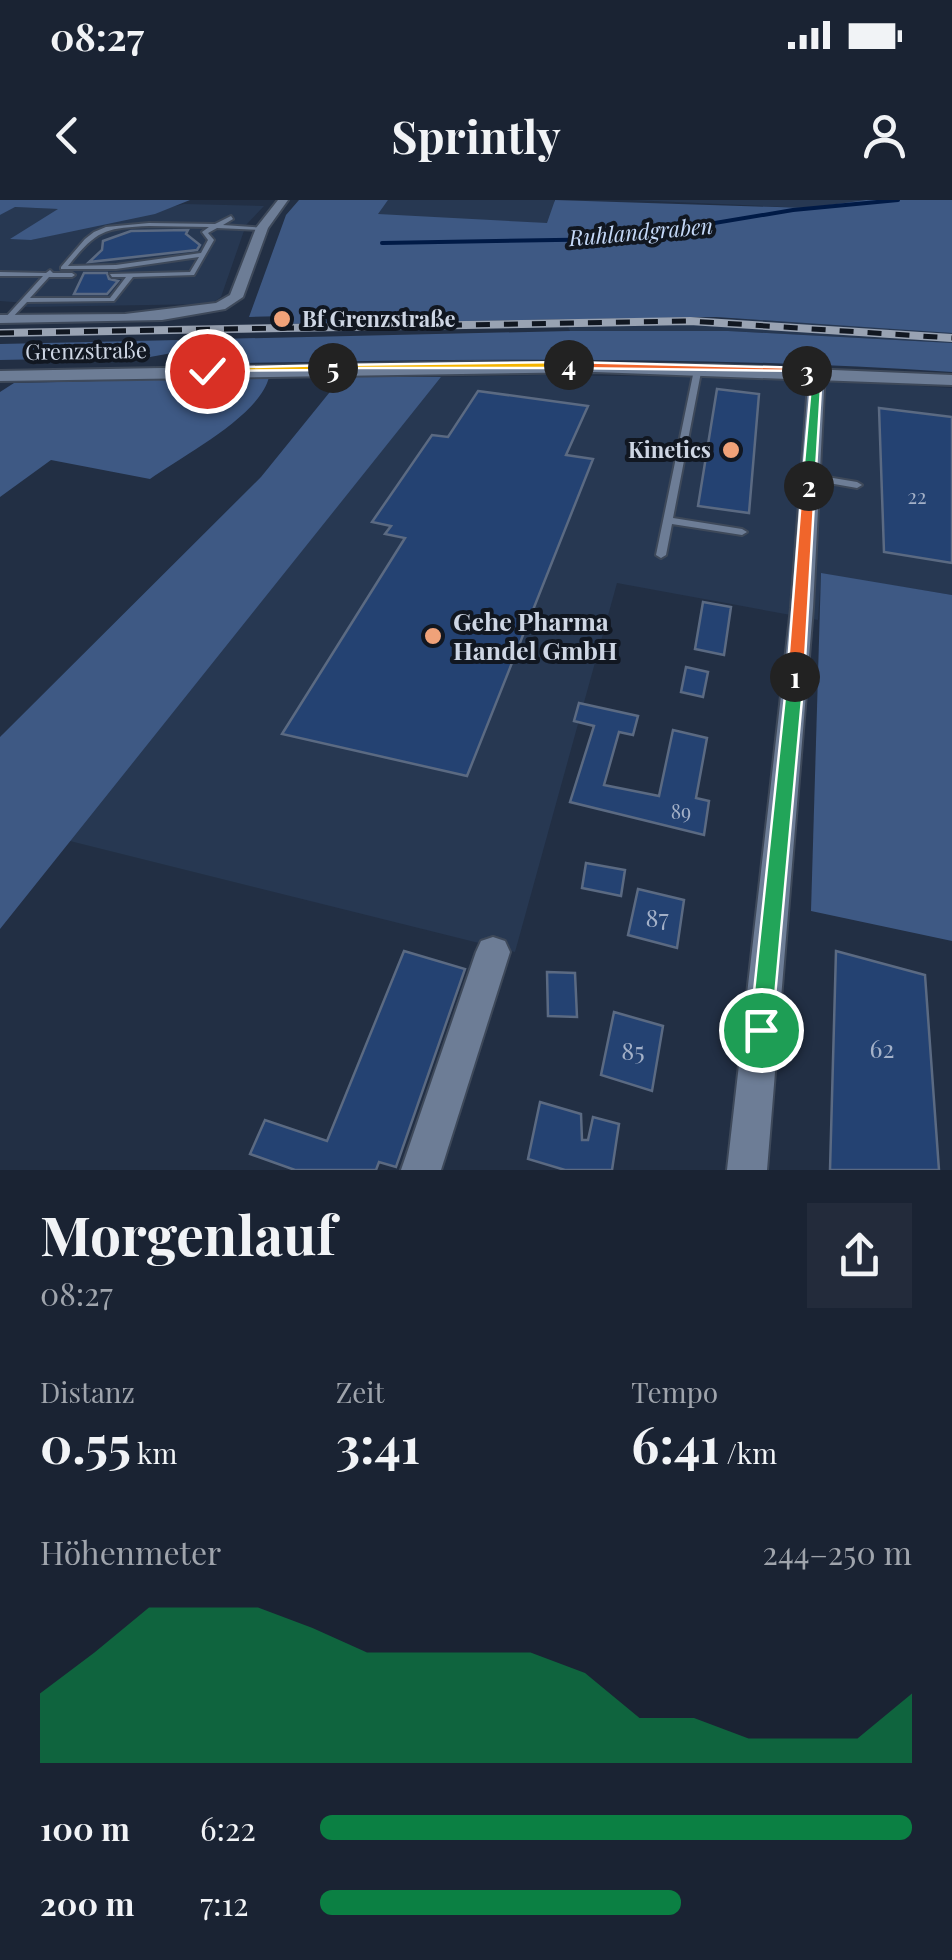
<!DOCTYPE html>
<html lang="de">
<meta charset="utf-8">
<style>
body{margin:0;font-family:"Playfair Display",serif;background:#232b3b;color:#f1f3f6;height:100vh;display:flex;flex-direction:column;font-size:38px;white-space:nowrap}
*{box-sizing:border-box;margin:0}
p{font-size:32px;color:#9fa4ac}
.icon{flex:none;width:55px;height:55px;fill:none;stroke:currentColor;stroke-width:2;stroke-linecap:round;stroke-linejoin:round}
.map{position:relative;height:970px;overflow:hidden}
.drawer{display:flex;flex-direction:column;background:#1a2333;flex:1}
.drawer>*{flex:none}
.pin{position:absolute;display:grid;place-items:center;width:85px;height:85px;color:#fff;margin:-42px;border:5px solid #fff;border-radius:50%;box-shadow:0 2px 10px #0007}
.km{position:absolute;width:50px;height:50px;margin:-25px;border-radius:50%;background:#222;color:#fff;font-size:28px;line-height:50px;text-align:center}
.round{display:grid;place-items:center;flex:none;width:105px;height:105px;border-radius:0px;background:#232b3b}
.overview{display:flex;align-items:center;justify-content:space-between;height:170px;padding:0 40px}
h1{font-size:55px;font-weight:700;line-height:75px}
.metrics{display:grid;grid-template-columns:repeat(3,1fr);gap:15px;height:170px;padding:10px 40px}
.metrics div{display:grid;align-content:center}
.metrics b{font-size:50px;font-weight:700}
.metrics small{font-size:28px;font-weight:400}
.metrics p{font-size:28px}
.chart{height:280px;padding:20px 40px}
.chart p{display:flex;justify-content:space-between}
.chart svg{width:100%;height:180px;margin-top:10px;fill:#0b8043;opacity:.7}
ul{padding:0 40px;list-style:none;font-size:32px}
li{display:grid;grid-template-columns:160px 120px 1fr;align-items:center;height:75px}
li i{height:25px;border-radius:12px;background:#0b8043}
.status{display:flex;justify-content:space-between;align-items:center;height:70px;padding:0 50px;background:#1a2333;direction:ltr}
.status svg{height:28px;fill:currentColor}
header{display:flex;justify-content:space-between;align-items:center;height:130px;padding:0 40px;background:#1a2333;font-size:45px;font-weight:700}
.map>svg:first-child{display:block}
.built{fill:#273852}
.green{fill:#3e5984}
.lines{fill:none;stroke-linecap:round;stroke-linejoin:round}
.stream{stroke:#001a46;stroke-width:4}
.building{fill:#244272;stroke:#5b6a82;stroke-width:2.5}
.service-casing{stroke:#3e495a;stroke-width:4}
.minor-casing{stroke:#3e495a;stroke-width:4}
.secondary-casing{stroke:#3e495a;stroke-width:4}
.service{fill:#6d7d96;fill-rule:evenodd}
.minor{fill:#6d7d96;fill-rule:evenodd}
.secondary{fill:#6d7d96;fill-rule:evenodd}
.rail-casing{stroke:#99a3b3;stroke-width:8}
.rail{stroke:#111721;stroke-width:5;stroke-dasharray:14;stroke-linecap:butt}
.split-1{fill:#22a559;stroke:#fff;stroke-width:2.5}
.split-2{fill:#f0652b;stroke:#fff;stroke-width:2.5}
.split-3{fill:#22a559;stroke:#fff;stroke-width:2.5}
.split-4{fill:#f0652b;stroke:#fff;stroke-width:2.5}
.split-5{fill:#f5b400;stroke:#fff;stroke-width:2.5}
.split-6{fill:#f5b400;stroke:#fff;stroke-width:2.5}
.poi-dot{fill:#f0a279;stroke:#111721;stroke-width:4}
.labels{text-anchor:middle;stroke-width:8;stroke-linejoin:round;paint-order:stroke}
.number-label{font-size:20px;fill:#a4b1c8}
.far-water-label{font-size:22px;font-style:italic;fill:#c5d9f8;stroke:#111721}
.far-poi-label{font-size:22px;font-weight:bold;fill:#ced6e4;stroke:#111721;text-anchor:start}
.far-street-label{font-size:22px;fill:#ced6e4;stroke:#111721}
.poi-label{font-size:25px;font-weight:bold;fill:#ced6e4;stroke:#111721;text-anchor:start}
.near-number-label{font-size:25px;fill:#a4b1c8}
</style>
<div class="status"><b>08:27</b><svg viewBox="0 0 49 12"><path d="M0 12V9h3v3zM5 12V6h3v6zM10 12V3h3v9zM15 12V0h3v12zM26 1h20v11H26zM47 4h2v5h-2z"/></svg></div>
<header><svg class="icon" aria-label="back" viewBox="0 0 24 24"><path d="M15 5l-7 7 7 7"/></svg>Sprintly<svg class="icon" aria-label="person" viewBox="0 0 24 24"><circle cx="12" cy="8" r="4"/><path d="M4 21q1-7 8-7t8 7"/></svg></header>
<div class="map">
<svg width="952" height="970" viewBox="0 0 952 970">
<rect width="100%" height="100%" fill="#222f44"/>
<!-- built -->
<g class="built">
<polygon points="388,0 554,0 555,24 374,15"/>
<polygon points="631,0 866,0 807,8"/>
<polygon points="184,4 264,6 246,25 221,97 211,104 25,107 26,103 0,101 0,15 14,7 60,9 31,40"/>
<polygon points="658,117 833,122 952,133 952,143 728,131 570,131 564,119"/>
<polygon points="542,175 794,178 952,188 952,395 821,374 818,420 617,383 515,752 66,640 441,177"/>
</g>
<!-- green -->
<g class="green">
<polygon points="0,0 190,0 155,14 31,40 10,39 58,9 15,7 0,15"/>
<polygon points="299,0 388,0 378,14 547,23 555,0 807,8 866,0 952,0 952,133 716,117 284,124 286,116 249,117 286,15"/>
<path d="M570,131H728L952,143V172C699,155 448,159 195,164L191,162L194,158L216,157L218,153H187L193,141L217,139Z"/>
<polygon points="179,140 172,153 150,157 0,160 0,144"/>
<path d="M269,177C260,216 182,256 150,279L51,260L0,297V192L14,183Z"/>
<polygon points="342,177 441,177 0,729 0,537 261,277"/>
<polygon points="821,373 952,395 952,741 811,711"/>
</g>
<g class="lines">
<!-- stream -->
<polyline class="stream" points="382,43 619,39 793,10 898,0"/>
</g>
<!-- building -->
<g class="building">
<polygon points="188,30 186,34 200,45 197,50 89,62 102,50 103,41 131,31"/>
<polygon points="84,73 107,73 109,79 118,81 107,94 74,94"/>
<polygon points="717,189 759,194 749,313 698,306"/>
<polygon points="478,191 588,206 566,255 593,259 467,576 282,534 405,338 385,334 391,326 372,322 432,235 448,237"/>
<polygon points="879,208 952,217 952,363 884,352"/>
<polygon points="703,402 731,407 724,455 695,449"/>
<polygon points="686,467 708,472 703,497 681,492"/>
<polygon points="579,503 638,516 633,535 619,532 604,585 659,596 673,530 707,538 696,598 709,601 704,635 570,602 594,526 574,521"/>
<polygon points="586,663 625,670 621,696 582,688"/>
<polygon points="638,689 684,700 677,748 628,735"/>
<polygon points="404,751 465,769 396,967 379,962 376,970 295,970 250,954 265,920 327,941"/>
<polygon points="836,751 925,775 939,970 830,970"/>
<polygon points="547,772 575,773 577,817 548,816"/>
<polygon points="614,812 663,826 652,891 601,875"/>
<polygon points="540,902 581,914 582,940 588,940 593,917 619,924 612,970 565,970 528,959"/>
</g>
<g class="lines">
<defs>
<g id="service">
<path d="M231,16L233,19L223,25L265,28L262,30L217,28L208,33L214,40L194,75L133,77L114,101L27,102L10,120L4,119L43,76H0V72L46,73L50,70L53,73H72L75,75L72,77H49L30,98H110L126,77H112L110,74L190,72L199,57L116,69H61V67L85,39L94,32L106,27L149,23L215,24ZM149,26L209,27L202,32L208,40L201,53L116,65L68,66C97,30 104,28 149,26Z"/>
<polygon points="695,165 702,167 673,318 742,329 747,332 742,335 672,324 666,355 661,358 656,355"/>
<polygon points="809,274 857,282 862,285 857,288 806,279 804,277"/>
</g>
<g id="minor">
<polygon points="278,0 288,0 268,28 243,97 225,109 162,120 0,123 0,115 125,114 216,103 230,95 256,28"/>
<polygon points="817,166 825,171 813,408 767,970 727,970 791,408 809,171"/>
<polygon points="493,737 505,741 510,752 441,970 401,970 476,752 481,741"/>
</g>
<polygon id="secondary" points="476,162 714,165 952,175 952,185 595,172 0,181 0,171"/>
</defs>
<!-- service casing -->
<use href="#service" class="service-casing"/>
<!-- minor casing -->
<use href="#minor" class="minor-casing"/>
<!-- secondary casing -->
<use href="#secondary" class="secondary-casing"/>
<!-- service -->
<use href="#service" class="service"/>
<!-- minor -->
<use href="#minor" class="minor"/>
<!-- secondary -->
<use href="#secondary" class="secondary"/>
<defs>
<polyline id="rail" points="0,133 690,121 952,138"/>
</defs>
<!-- rail casing -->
<use href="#rail" class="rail-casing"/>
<!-- rail -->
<use href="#rail" class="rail"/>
</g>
<!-- split-1 -->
<polygon class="split-1" points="795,472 804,477 772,830 761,841 750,830 787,477"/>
<!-- split-2 -->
<polygon class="split-2" points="809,283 815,286 804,477 795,483 787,477 802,286"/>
<!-- split-3 -->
<polygon class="split-3" points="817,168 822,171 815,286 809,290 802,286 812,174 802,171"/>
<!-- split-4 -->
<polygon class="split-4" points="569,162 807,168 812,171 565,168"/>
<!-- split-5 -->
<polygon class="split-5" points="569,162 572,168 328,168 333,165"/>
<!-- split-6 -->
<polygon class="split-6" points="333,165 336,170 202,171 207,168"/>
<!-- markers -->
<g class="poi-dot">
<circle cx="282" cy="119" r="10"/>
<circle cx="731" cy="250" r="10"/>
<circle cx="433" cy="436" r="10"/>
</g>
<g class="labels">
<!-- number labels -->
<g class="number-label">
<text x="917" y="304">22</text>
<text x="681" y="619">89</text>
</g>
<!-- far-water labels -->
<g class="far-water-label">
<text transform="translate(641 32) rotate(-5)" y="8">Ruhlandgraben</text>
</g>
<!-- far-poi labels -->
<g class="far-poi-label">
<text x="302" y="127">Bf Grenzstraße</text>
<text x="711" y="258" text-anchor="end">Kinetics</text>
</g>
<!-- far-street labels -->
<g class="far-street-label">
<text transform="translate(86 151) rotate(-1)" y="8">Grenzstraße</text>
</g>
<!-- poi labels -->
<g class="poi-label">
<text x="453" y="431">Gehe Pharma<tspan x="453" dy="29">Handel GmbH</tspan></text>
</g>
<!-- near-number labels -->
<g class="near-number-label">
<text x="657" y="727">87</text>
<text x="882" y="858">62</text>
<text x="633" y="860">85</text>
</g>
</g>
</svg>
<div class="pin" style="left:761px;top:830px;background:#1e9e55"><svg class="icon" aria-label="arrive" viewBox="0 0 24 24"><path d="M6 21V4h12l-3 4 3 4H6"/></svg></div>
<div class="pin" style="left:207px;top:171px;background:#d93025"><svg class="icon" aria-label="check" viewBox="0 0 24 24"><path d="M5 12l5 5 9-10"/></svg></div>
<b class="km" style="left:795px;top:477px">1</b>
<b class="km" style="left:809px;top:286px">2</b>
<b class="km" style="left:807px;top:171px">3</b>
<b class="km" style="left:569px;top:165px">4</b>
<b class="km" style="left:333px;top:168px">5</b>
</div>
<section class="drawer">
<div class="overview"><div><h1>Morgenlauf</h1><p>08:27</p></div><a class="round"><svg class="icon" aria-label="share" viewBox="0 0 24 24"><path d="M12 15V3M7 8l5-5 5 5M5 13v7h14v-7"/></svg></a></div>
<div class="metrics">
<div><p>Distanz</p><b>0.55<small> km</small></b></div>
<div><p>Zeit</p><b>3:41</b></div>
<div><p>Tempo</p><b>6:41<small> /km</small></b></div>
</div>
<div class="chart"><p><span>Höhenmeter</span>244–250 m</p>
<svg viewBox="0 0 160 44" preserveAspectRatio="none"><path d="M0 44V27L10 17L20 6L30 6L40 6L50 11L60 17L70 17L80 17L90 17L100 22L110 33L120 33L130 38L140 38L150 38L160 27V44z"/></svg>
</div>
<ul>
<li><b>100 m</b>6:22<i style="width:100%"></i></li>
<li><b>200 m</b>7:12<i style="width:61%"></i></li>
</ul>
</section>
